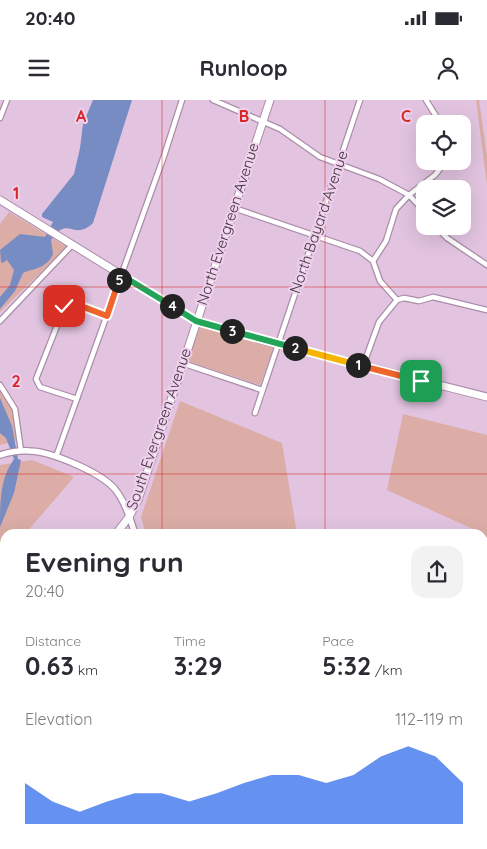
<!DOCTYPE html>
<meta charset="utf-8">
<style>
body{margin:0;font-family:Quicksand,sans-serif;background:#f2f2f3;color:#2b2b33;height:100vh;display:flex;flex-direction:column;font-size:19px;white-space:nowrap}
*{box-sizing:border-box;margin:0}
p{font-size:16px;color:#7c7c81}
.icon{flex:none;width:28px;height:28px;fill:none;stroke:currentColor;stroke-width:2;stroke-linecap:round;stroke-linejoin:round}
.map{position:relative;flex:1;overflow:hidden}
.details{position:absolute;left:0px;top:429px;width:488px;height:321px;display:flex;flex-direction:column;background:#fff;border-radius:15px 15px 0 0;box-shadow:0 5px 20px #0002}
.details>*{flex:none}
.controls{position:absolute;left:416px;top:15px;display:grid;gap:10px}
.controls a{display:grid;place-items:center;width:55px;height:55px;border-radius:10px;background:#fff;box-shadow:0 5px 20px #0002;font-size:25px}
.pin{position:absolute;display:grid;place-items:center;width:42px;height:42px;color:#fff;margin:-21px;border-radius:10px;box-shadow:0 2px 8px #0006}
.km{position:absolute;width:25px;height:25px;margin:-12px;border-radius:50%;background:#222;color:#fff;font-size:14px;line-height:25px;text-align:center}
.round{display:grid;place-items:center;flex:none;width:52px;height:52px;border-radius:15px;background:#f2f2f3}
.summary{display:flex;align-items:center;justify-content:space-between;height:85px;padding:0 25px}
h1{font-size:28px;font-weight:800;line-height:38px}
.stats{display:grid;grid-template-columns:repeat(3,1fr);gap:8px;height:85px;padding:5px 25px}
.stats div{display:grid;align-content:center}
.stats b{font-size:25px;font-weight:800}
.stats small{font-size:14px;font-weight:400}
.stats p{font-size:14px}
.chart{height:140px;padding:10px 25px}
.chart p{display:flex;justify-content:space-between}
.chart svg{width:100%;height:90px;margin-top:5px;fill:#2563eb;opacity:.7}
.status{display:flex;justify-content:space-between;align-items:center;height:35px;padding:0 25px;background:#fff;direction:ltr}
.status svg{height:14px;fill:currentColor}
header{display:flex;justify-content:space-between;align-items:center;height:65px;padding:0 25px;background:#fff;font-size:22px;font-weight:800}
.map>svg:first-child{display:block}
.green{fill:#dbada6}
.water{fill:#778cc3}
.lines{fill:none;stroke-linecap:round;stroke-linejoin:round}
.minor-casing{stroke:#aa8da8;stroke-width:7}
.tertiary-casing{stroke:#aa8da8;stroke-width:8}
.primary-casing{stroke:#aa8da8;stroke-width:9}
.motorway-casing{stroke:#aa8da8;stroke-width:10}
.minor{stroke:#fff;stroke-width:4.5}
.tertiary{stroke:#fff;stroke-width:5.5}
.primary{stroke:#fff;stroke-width:7}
.motorway{stroke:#fff;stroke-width:8}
.split-1-casing{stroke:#fff;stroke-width:10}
.split-2-casing{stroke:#fff;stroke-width:10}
.split-3-casing{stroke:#fff;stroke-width:10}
.split-4-casing{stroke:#fff;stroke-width:10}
.split-5-casing{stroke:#fff;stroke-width:10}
.split-6-casing{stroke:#fff;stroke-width:10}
.split-7-casing{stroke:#fff;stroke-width:10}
.split-1{stroke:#f0652b;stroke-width:6}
.split-2{stroke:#f5b400;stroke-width:6}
.split-3{stroke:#22a559;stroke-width:6}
.split-4{stroke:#22a559;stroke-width:6}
.split-5{stroke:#22a559;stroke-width:6}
.split-6{stroke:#f0652b;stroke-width:6}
.split-7{stroke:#f5b400;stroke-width:6}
.grid{fill:none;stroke:#d62828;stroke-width:1;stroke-opacity:0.55}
.labels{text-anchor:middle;stroke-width:4;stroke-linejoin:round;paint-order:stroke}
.street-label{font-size:15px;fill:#3f333e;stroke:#f0d1ed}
.grid-label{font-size:16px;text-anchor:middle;font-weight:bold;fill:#d62828;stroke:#f0d1ed;stroke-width:4;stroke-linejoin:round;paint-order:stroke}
</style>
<div class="status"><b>20:40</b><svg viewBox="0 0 49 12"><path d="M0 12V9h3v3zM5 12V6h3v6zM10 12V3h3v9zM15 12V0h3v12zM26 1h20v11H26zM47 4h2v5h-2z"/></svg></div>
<header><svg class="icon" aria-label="menu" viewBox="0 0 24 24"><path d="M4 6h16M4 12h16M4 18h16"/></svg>Runloop<svg class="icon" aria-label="person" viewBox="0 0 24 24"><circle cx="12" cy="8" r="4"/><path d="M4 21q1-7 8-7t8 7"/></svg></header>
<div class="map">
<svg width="487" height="749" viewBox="0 0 487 749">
<rect width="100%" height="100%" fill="#e2c4e0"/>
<!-- green -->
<g class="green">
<polygon points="476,0 479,0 487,56 487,85"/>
<polygon points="9,112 67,147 0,212 0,124"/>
<polygon points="202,227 274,246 260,285 187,261 197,230"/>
<polygon points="0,290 14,309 18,341 0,345"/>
<polygon points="180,301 282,343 297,434 146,434 141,417"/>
<polygon points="403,314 487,335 487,501 483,503 482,434 473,434 475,430 387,390"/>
<polygon points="32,360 74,377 25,434 5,434 5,456 0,462 0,365"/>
<polygon points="255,745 332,745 334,749 336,745 433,745 427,749 257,749"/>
</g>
<!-- water -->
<g class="water">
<path d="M93,0H132L93,123C73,142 69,114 51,140L53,154C47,168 35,168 23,173L15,191L0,209V197L10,185L14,170L7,160L3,163L1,162L0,150L20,134L45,137L53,122L42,117V114L74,74L80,48L83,24Z"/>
<path d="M0,298L12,326L18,359L21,360L14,393L0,427C0,402 0,378 14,359L6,338L0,333Z"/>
</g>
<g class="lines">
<defs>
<g id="minor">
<polyline points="213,0 280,29 320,57 379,79 409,95 425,112"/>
<polyline points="426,0 441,24"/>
<polyline points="0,18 7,0"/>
<polyline points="234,108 360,151 373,161 380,181 397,200 379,222 363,266"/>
<polyline points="435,126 447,138 487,165"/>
<polyline points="373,161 386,141 396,109 409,95 435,75 446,61"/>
<polyline points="397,200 404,198 419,201 433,197 487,210"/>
<polyline points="0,221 73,144"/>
<polyline points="182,263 262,290"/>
<polyline points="0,285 15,309 21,351"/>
<polyline points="77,299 40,287 36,279 66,203 69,202 107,216"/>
<polyline points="255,313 360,0"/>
<polyline points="56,357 164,56 182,0"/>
<polyline points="482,545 487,544"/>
<polyline points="482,552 487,551"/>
<polyline points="0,577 5,589"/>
<polyline points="482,588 487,587"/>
<polyline points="482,607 487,606"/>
<polyline points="482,655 487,654"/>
<polyline points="0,694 5,707"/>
<polyline points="19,745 20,749"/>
<polyline points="66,745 67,749"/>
<polyline points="115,745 116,749"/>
<polyline points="179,745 180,749"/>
<polyline points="26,749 34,745"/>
<polyline points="386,749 392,745"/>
</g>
<g id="tertiary">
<path d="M0,355C10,352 20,350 30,351C53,352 99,372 114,388C125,401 130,418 135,434"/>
<polyline points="244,745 245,749"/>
</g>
<g id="primary">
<polyline points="0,100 196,221 277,244 487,297"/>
<polyline points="116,434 129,417 138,400 270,0"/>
<polyline points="0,577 5,571"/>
</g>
<g id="motorway">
<polyline points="482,726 487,723"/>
<polyline points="482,737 487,734"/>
<polyline points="445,749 452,745"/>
<polyline points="464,749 470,745"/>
</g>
</defs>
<!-- minor casing -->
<use href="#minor" class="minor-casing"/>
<!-- tertiary casing -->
<use href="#tertiary" class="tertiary-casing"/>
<!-- primary casing -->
<use href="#primary" class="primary-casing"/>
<!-- motorway casing -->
<use href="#motorway" class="motorway-casing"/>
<!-- minor -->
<use href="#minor" class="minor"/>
<!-- tertiary -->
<use href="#tertiary" class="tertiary"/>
<!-- primary -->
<use href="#primary" class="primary"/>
<!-- motorway -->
<use href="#motorway" class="motorway"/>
</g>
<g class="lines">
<defs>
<polyline id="split-1" points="358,265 421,281"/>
<polyline id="split-2" points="295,248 358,265"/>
<polyline id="split-3" points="232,231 295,248"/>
<polyline id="split-4" points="172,206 196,221 232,231"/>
<polyline id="split-5" points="119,180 121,175 172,206"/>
<polyline id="split-6" points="81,206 107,216 119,180"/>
<polyline id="split-7" points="64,206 69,202 81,206"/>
</defs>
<!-- split-1 casing -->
<use href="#split-1" class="split-1-casing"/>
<!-- split-2 casing -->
<use href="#split-2" class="split-2-casing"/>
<!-- split-3 casing -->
<use href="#split-3" class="split-3-casing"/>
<!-- split-4 casing -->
<use href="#split-4" class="split-4-casing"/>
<!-- split-5 casing -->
<use href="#split-5" class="split-5-casing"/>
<!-- split-6 casing -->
<use href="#split-6" class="split-6-casing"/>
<!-- split-7 casing -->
<use href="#split-7" class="split-7-casing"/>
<!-- split-1 -->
<use href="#split-1" class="split-1"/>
<!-- split-2 -->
<use href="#split-2" class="split-2"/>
<!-- split-3 -->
<use href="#split-3" class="split-3"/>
<!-- split-4 -->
<use href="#split-4" class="split-4"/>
<!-- split-5 -->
<use href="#split-5" class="split-5"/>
<!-- split-6 -->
<use href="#split-6" class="split-6"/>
<!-- split-7 -->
<use href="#split-7" class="split-7"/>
</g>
<!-- grid -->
<path class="grid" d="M162,0V434M325,0V434M0,187H487M0,374H487M0,562H5M482,562H487M162,745V749M325,745V749"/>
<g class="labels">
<!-- street labels -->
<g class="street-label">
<text transform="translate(319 122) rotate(-71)" y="5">North Bayard Avenue</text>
<text transform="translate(228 124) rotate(-72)" y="5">North Evergreen Avenue</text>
<text transform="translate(159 329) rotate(-71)" y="5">South Evergreen Avenue</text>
</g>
</g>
<g class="grid-label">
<text x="81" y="22">A</text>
<text x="244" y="22">B</text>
<text x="406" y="22">C</text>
<text x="16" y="99">1</text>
<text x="16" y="287">2</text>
</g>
</svg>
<div class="controls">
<a><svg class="icon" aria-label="locate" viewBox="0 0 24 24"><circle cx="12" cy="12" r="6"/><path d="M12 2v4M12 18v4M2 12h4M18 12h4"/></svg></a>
<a><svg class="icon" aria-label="layers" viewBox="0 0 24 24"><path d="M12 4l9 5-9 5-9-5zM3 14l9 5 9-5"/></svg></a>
</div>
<div class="pin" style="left:421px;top:281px;background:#1e9e55"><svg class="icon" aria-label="arrive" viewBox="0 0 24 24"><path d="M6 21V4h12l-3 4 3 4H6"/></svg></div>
<div class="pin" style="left:64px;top:206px;background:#d93025"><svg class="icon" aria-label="check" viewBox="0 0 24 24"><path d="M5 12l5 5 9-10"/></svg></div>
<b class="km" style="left:358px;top:265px">1</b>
<b class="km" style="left:295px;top:248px">2</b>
<b class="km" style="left:232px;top:231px">3</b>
<b class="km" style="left:172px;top:206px">4</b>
<b class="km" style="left:119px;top:180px">5</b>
<section class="details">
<div class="summary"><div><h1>Evening run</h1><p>20:40</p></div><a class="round"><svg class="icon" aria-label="share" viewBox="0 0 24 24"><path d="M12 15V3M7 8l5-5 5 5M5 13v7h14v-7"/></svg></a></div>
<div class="stats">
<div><p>Distance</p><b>0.63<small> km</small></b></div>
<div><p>Time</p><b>3:29</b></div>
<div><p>Pace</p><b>5:32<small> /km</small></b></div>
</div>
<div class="chart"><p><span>Elevation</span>112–119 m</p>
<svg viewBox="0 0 160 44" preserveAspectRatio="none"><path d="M0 44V24L10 33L20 38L30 33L40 29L50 29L60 33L70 29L80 24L90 20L100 20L110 24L120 20L130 11L140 6L150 11L160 24V44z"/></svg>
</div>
</section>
</div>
